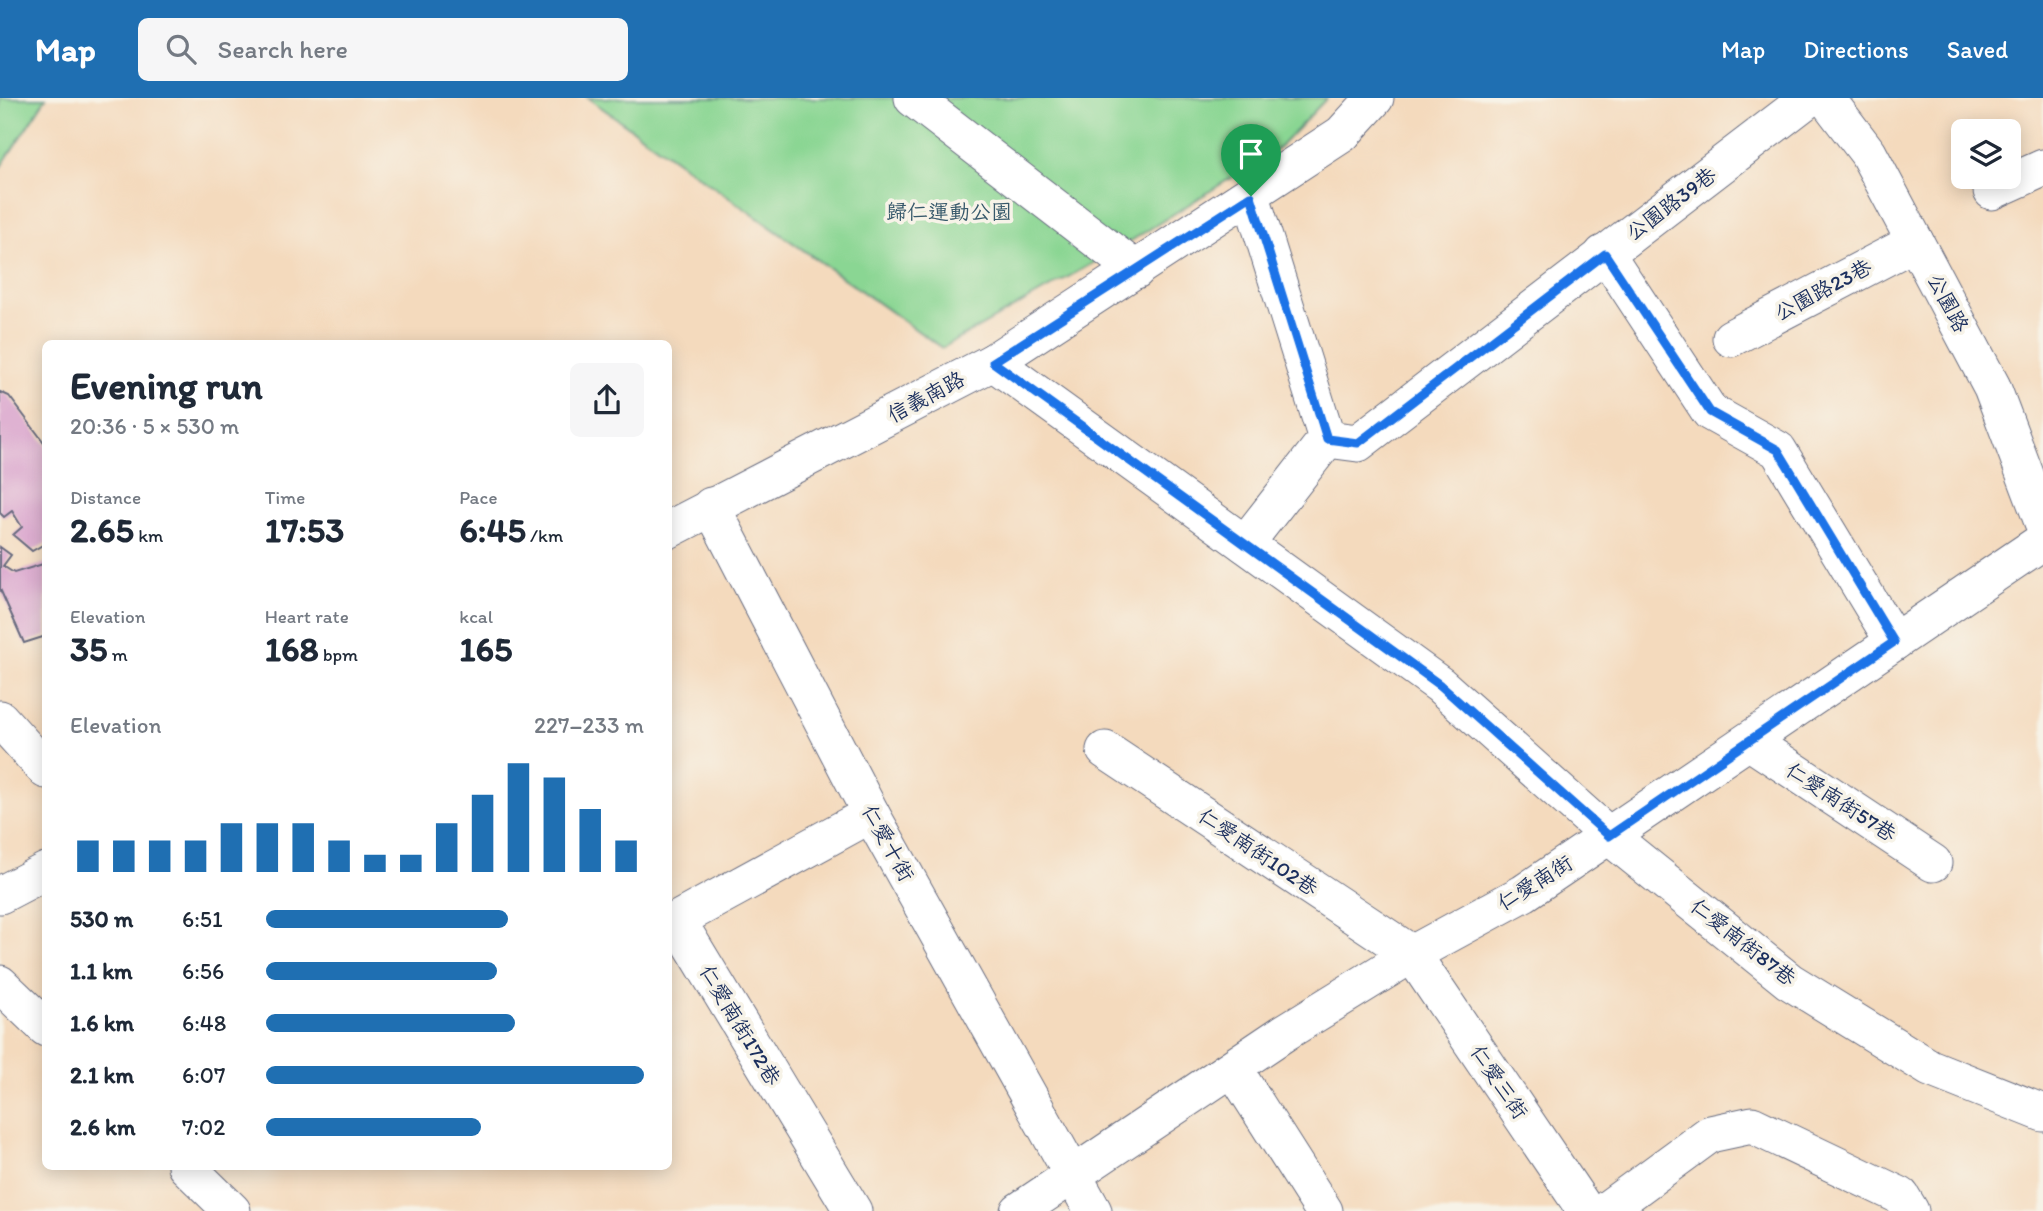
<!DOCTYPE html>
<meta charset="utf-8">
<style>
body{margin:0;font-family:Itim,"LXGW WenKai TC",sans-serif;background:#f6f6f7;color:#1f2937;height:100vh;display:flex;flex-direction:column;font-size:26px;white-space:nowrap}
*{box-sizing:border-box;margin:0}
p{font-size:23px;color:#747a83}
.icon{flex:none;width:38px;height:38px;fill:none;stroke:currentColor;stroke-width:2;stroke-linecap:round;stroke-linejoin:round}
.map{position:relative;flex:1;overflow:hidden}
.side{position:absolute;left:42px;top:242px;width:630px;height:830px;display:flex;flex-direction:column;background:#fff;border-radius:10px;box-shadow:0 4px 18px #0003}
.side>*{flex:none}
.tools{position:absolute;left:1951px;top:21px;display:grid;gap:14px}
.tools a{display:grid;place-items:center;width:70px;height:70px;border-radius:10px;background:#fff;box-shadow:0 4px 18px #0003;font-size:35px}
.pin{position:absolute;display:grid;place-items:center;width:60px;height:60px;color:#fff;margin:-72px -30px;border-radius:50% 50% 50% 0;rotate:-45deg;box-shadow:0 0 7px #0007}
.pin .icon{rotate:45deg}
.round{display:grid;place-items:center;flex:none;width:74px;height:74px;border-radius:10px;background:#f6f6f7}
.overview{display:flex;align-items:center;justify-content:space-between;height:119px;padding:0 28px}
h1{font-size:38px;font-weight:700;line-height:52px}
.stats{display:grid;grid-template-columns:repeat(3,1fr);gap:10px;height:119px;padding:7px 28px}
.stats div{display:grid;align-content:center}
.stats b{font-size:35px;font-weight:700}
.stats small{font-size:19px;font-weight:400}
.stats p{font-size:19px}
.chart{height:196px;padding:14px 28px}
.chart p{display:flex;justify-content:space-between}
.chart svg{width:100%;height:126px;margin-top:7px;stroke:#1f6fb2;stroke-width:6}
ul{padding:0 28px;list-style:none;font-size:23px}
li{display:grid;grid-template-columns:112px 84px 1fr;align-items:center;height:52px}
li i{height:18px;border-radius:9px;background:#1f6fb2}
header{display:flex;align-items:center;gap:42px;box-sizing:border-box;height:98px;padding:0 35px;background:#1f6fb2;color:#fff}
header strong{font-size:33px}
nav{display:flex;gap:38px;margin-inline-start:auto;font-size:24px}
.search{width:490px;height:63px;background:#f6f6f7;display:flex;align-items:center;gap:18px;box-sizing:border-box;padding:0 24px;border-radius:10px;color:#747a83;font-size:26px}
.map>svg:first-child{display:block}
.green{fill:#8ad693;stroke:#528278;stroke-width:2}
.building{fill:#d79dcb}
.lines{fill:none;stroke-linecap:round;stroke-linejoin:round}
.minor-casing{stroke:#676b7f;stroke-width:39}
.minor{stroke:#fff;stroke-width:37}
.route-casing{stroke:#fff;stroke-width:14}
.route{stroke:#1a73e8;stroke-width:9}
.labels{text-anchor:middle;stroke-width:7;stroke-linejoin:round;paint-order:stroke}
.street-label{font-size:21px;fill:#1b2f5e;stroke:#f7f3e8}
.park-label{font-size:21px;fill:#37596b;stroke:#f7f3e8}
</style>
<header>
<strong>Map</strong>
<div class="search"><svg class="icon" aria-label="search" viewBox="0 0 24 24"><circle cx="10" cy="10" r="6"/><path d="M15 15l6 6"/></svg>Search here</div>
<nav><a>Map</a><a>Directions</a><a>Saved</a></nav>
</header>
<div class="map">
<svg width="2043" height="1113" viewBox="0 0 2043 1113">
<rect width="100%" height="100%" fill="#f7f3e8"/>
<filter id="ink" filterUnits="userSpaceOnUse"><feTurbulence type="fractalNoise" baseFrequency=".0143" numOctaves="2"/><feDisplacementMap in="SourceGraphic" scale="14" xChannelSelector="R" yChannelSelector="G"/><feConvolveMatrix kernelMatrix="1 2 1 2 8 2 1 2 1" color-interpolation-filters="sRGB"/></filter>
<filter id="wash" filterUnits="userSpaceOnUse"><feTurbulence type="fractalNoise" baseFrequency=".00686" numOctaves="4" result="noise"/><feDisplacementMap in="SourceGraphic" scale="28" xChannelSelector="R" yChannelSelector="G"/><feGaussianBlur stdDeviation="1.57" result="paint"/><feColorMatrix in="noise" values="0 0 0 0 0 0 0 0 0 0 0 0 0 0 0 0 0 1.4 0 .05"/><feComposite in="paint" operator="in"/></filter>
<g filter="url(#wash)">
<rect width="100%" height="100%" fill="#f4dabd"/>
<!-- green -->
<g class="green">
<polygon points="0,0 46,0 0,70"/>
<polygon points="588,0 1327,0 1280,49 1118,151 942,250"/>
</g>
<g id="blocks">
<!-- building -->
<g class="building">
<polygon points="0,294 9,298 46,347 46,445 32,453 13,437 22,429 12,413 4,419 0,415"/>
<polygon points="0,449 11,457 3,468 14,475 46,465 46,538 24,545 0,491"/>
</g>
</g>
</g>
<g filter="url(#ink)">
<use href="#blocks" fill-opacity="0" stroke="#676b7f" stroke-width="2"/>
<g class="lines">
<defs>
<g id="minor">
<polyline points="913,0 1136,172"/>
<polyline points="1826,0 1868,55 1992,289 2043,424"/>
<polyline points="1992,93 2043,70"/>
<polyline points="1251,98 1327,341"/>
<polyline points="1603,156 1606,156 1710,314 1778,352 1894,544"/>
<polyline points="1731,240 1915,144"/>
<polyline points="993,264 1440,587 1609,738 1789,883 1930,970 2043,1015"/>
<polyline points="1327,341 1358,345 1809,0"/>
<polyline points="711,408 871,716 1093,1113"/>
<polyline points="668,432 993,264 1342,36 1375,0"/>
<polyline points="1245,446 1327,341"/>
<polyline points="0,621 46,672"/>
<polyline points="1749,643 1933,765"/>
<polyline points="1105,652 1412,856 1586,1113"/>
<polyline points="0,797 46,773"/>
<polyline points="0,886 46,930"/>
<polyline points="1233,970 1324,1113"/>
<polyline points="186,1068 232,1113"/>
<polyline points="853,1113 677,822 871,716"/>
<polyline points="1019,1113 1284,935 1412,856 1524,795 2043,443"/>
<polyline points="1605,1113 1710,1036 1752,1027 1901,1098 1910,1113"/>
</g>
</defs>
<!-- minor casing -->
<use href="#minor" class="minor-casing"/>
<!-- minor -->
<use href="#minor" class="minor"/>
</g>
</g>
<g class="lines" filter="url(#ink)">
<defs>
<polygon id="route" points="1251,98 1327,341 1358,345 1605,156 1710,314 1778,352 1894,544 1609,738 1440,587 993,264"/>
</defs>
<!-- route casing -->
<use href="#route" class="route-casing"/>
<!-- route -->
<use href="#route" class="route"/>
</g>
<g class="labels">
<!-- street labels -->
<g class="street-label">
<text transform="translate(1671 106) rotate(-37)" y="7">公園路39巷</text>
<text transform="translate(1823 192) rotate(-28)" y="7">公園路23巷</text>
<text transform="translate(1948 205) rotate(62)" y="7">公園路</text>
<text transform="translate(926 299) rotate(-28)" y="7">信義南路</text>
<text transform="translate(1841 704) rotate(33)" y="7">仁愛南街57巷</text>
<text transform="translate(888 745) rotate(61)" y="7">仁愛十街</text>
<text transform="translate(1258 754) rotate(34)" y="7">仁愛南街102巷</text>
<text transform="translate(1535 785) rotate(-32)" y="7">仁愛南街</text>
<text transform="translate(1743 844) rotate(38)" y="7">仁愛南街87巷</text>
<text transform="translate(740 927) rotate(59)" y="7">仁愛南街172巷</text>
<text transform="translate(1499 984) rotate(56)" y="7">仁愛三街</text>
</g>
<!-- park labels -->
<g class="park-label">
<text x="949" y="121">歸仁運動公園</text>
</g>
</g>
</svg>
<div class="tools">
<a><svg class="icon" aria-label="layers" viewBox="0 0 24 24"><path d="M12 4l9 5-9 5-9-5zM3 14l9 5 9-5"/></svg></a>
</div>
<div class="pin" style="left:1251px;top:98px;background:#1e9e55"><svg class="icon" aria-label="arrive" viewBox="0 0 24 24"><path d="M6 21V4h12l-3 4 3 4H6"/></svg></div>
<section class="side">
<div class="overview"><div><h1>Evening run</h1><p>20:36 · 5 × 530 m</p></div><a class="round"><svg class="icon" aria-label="share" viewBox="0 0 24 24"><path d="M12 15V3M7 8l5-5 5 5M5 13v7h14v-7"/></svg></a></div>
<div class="stats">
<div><p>Distance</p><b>2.65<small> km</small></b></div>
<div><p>Time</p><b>17:53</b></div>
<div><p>Pace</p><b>6:45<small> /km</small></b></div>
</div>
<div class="stats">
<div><p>Elevation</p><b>35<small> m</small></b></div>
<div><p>Heart rate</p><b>168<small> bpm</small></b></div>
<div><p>kcal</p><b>165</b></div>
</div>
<div class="chart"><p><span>Elevation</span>227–233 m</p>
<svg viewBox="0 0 160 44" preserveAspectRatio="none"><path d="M5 44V33M15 44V33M25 44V33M35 44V33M45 44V27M55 44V27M65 44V27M75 44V33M85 44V38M95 44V38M105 44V27M115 44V17M125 44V6M135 44V11M145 44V22M155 44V33"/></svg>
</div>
<ul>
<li><b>530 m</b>6:51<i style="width:64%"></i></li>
<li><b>1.1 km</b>6:56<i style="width:61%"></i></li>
<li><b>1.6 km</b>6:48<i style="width:66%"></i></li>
<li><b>2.1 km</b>6:07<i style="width:100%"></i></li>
<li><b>2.6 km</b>7:02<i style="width:57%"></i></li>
</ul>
</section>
</div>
